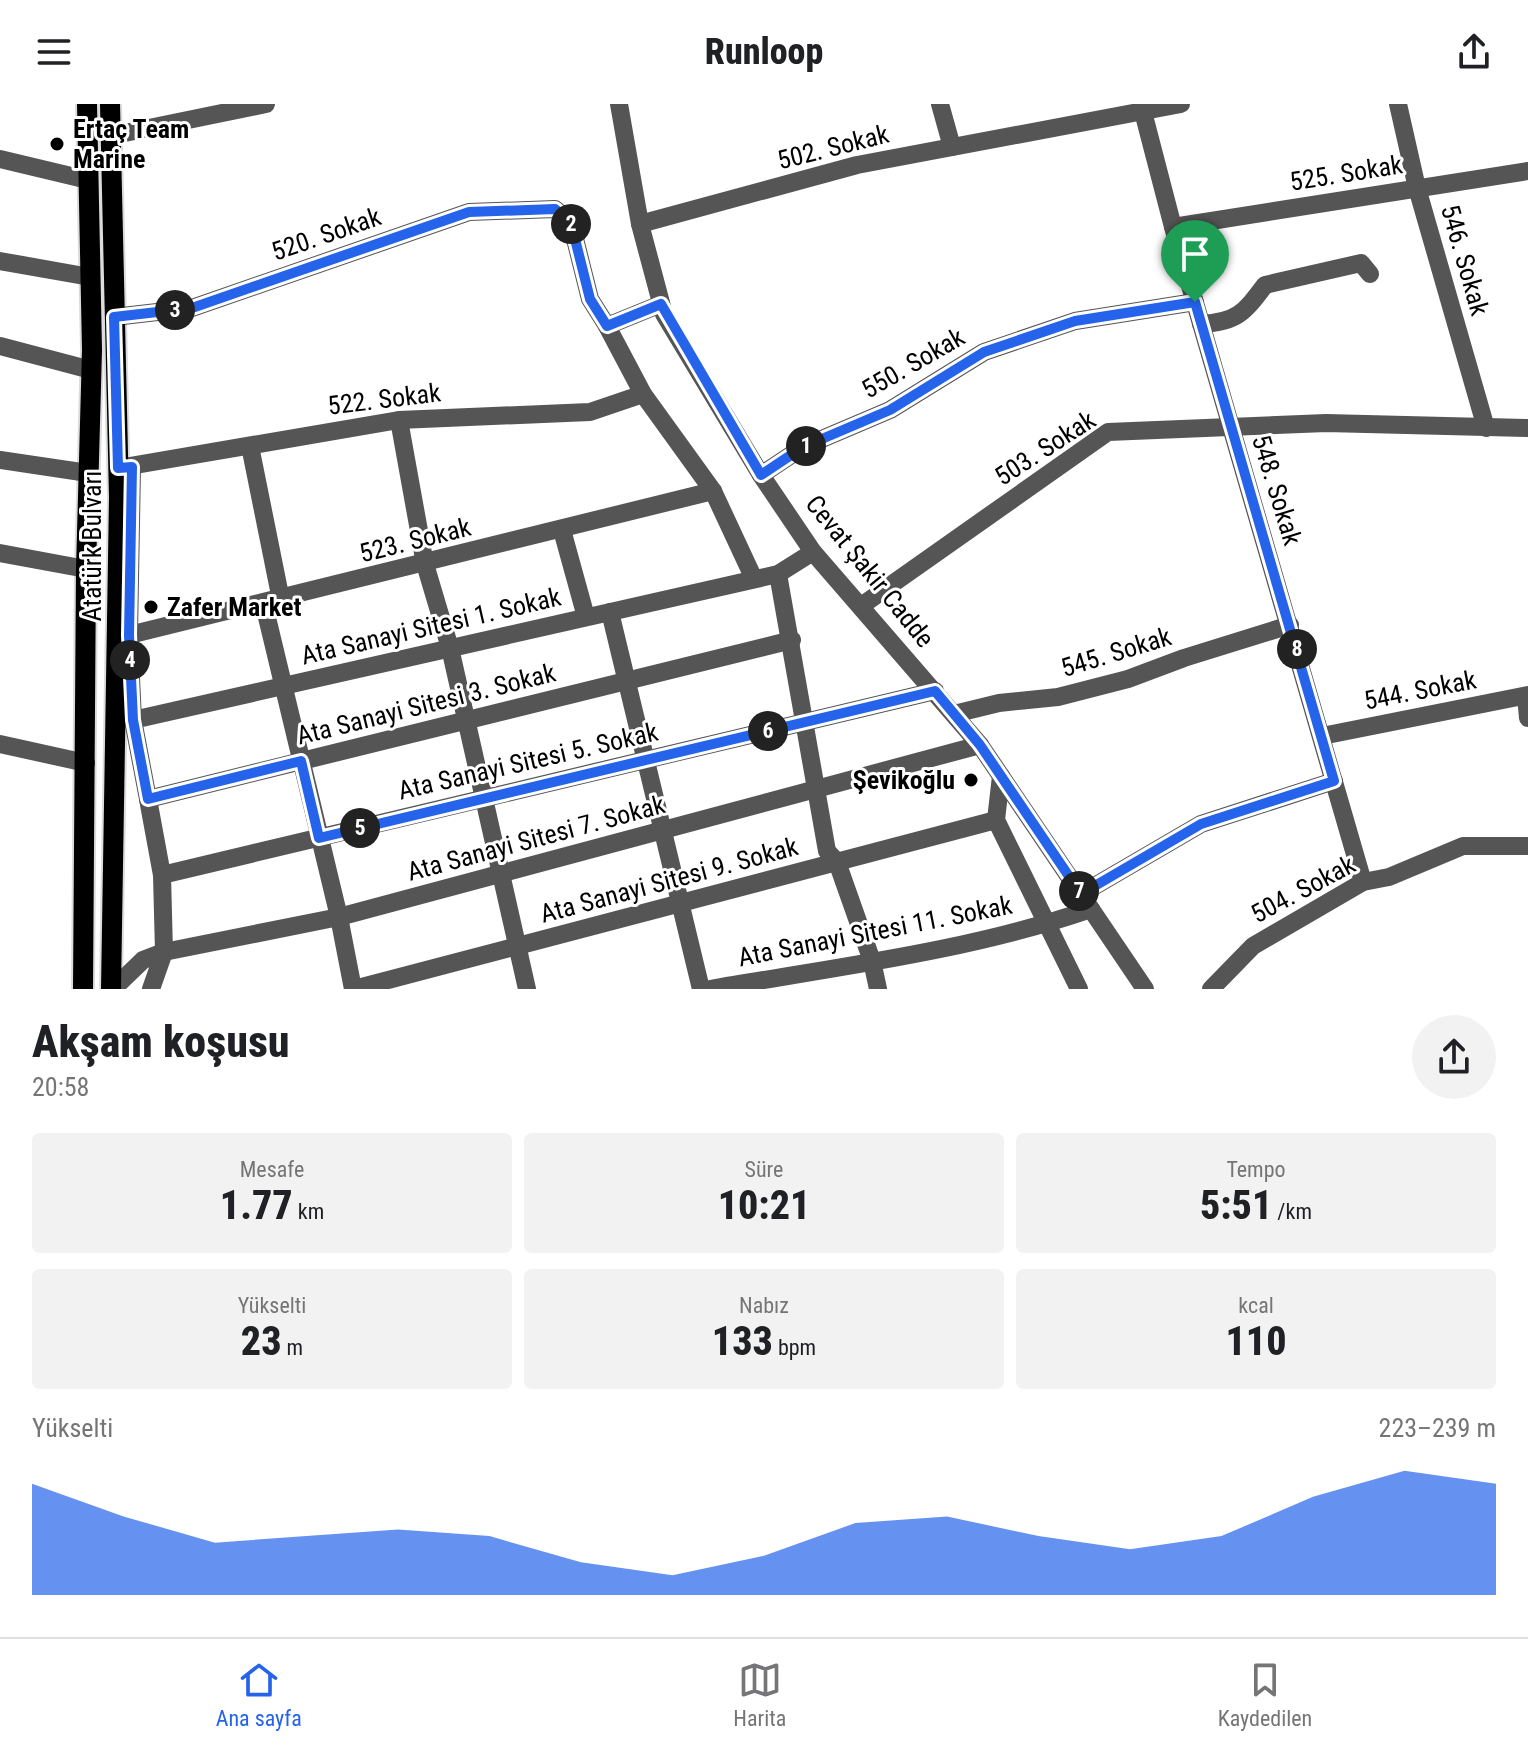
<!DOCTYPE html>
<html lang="tr">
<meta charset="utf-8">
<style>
body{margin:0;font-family:"Roboto Condensed",sans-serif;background:#f2f2f2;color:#202124;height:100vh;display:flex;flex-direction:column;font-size:30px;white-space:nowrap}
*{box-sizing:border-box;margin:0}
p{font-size:26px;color:#757577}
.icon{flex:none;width:44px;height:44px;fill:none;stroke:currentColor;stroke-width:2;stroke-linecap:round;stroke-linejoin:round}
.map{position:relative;height:885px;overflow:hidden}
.panel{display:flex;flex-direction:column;background:#fff;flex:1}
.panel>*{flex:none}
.pin{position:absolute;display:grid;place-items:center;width:68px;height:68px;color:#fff;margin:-82px -34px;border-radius:50% 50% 50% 0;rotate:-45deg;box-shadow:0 0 8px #0007}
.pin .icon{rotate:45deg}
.km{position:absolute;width:40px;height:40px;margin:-20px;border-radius:50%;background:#222;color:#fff;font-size:22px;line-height:40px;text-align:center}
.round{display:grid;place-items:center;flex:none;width:84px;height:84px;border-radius:42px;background:#f2f2f2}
.summary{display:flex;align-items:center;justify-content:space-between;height:136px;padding:0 32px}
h1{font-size:44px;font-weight:800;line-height:60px}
.stats{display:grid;grid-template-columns:repeat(3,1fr);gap:12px;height:136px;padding:8px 32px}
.stats div{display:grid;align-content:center;border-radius:8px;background:#f2f2f2;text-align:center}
.stats b{font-size:40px;font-weight:800}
.stats small{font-size:22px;font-weight:400}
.stats p{font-size:22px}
.chart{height:224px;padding:16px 32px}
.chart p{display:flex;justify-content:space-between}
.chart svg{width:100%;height:144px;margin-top:8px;fill:#2563eb;opacity:.7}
header{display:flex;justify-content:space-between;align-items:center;height:104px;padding:0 32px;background:#fff;font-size:36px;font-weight:800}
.dock{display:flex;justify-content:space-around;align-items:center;height:112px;border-top:2px solid #e0e0e0;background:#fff;font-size:22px;color:#757577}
.dock a{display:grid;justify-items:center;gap:4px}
.dock .on{color:#2563eb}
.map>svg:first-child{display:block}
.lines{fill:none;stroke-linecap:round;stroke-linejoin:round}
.major-casing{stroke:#dbdbdb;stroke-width:24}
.minor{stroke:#555;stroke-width:18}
.major{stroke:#000;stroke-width:20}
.route-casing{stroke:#fff;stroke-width:16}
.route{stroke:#2563eb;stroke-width:10}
.poi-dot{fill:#000;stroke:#fff;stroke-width:3}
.labels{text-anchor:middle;stroke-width:6;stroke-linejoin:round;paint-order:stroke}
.poi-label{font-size:26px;font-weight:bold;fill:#000;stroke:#fff;text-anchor:start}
.street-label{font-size:26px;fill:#000;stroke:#fff}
</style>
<header><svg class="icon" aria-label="menu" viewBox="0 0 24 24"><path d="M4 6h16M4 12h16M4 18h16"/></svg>Runloop<svg class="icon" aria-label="share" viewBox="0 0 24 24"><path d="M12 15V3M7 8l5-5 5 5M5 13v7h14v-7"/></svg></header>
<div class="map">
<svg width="1528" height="885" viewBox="0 0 1528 885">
<rect width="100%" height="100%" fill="#fff"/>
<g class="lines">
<defs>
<g id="major">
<polyline points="110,0 119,393 111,885"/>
<polyline points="83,885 86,465 92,246 87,0"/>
</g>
</defs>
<!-- major casing -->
<use href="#major" class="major-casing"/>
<!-- minor -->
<g class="minor">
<polyline points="619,0 640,120 664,210 761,371 813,448 980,641 1145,885"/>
<polyline points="940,0 952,43"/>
<polyline points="1141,0 1173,123 1363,778"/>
<polyline points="1398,0 1417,84 1486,324"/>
<polyline points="110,32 266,0"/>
<polyline points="0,55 88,76"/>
<polyline points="640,120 857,61 1181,0"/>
<polyline points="1173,123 1528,67"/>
<polyline points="0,157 90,173"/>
<polyline points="661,200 607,222 643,290 713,387 754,475"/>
<polyline points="114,213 192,204 469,108 555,105 571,119 590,195 607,222"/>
<path d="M1201,220C1237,218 1244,209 1265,181L1361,159L1370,170"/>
<polyline points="0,242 91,266"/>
<polyline points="399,316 425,460 450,544 527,885"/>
<polyline points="250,342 281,496"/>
<polyline points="0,356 88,369"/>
<polyline points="132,363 129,531 133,616"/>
<polyline points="118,364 399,316 590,308 643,290"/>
<polyline points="761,371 803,343 890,306 984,248 1075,217 1195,198"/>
<polyline points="562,426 586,513"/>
<polyline points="0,449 86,465"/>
<polyline points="778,470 827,747 837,758 872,857 878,885"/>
<polyline points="264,501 339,813 353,885"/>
<polyline points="861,502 1108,328 1326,319 1528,324"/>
<polyline points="610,508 701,885"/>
<polyline points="117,534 713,387"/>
<polyline points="1526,592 1528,614"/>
<polyline points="954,610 999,599 1058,593 1128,575 1184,554 1290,521"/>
<polyline points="1322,632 1528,591"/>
<polyline points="0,640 86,659"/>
<polyline points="1001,672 996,716 1079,885"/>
<polyline points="148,695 133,616 778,470 813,448"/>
<polyline points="162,771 148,695 792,536"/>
<polyline points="1081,790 1201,720 1334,677"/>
<polyline points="113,885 143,856 164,848 339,813 980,641"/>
<polyline points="151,885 164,848 162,771 935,587"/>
<polyline points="354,885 996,716"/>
<path d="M710,885C837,863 969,847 1091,805"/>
<polyline points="1211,885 1253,842 1363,778 1389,773 1463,742 1528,742"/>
</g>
<!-- major -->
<use href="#major" class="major"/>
</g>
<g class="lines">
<defs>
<polygon id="route" points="555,105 571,119 590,195 607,222 661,200 761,371 803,343 890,306 984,248 1075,217 1195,198 1334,677 1201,720 1081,790 980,641 935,587 319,734 301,657 148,695 133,616 129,531 132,363 118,364 114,213 192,204 469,108"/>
</defs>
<!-- route casing -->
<use href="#route" class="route-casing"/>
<!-- route -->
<use href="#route" class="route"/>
</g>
<!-- markers -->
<g class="poi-dot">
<circle cx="57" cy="40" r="8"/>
<circle cx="151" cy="503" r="8"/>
<circle cx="971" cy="676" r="8"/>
</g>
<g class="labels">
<!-- poi labels -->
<g class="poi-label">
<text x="73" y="34">Ertaç Team<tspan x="73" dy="30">Marine</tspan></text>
<text x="167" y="512">Zafer Market</text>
<text x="955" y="685" text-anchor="end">Şevikoğlu</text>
</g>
<!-- street labels -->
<g class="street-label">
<text transform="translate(833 43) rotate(-14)" y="9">502. Sokak</text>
<text transform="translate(1346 69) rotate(-9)" y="9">525. Sokak</text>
<text transform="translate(326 130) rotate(-19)" y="9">520. Sokak</text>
<text transform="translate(1465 156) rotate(74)" y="9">546. Sokak</text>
<text transform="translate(913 259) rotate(-30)" y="9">550. Sokak</text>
<text transform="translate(384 295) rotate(-7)" y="9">522. Sokak</text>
<text transform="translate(1045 344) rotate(-33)" y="9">503. Sokak</text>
<text transform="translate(1277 386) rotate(73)" y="9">548. Sokak</text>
<text transform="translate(415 436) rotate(-14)" y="9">523. Sokak</text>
<text transform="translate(92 442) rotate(-90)" y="9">Atatürk Bulvarı</text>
<text transform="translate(870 467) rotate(51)" y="9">Cevat Şakir Cadde</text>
<text transform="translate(431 522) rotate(-13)" y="9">Ata Sanayi Sitesi 1. Sokak</text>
<text transform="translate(1116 548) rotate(-17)" y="9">545. Sokak</text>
<text transform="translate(1420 586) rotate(-11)" y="9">544. Sokak</text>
<text transform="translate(426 600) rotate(-14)" y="9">Ata Sanayi Sitesi 3. Sokak</text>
<text transform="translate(528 657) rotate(-13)" y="9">Ata Sanayi Sitesi 5. Sokak</text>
<text transform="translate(536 734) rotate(-15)" y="9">Ata Sanayi Sitesi 7. Sokak</text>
<text transform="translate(669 776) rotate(-15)" y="9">Ata Sanayi Sitesi 9. Sokak</text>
<text transform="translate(1303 785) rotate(-28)" y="9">504. Sokak</text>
<text transform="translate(875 827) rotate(-11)" y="9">Ata Sanayi Sitesi 11. Sokak</text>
</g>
</g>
</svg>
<div class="pin" style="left:1195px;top:198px;background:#1e9e55"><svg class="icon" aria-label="arrive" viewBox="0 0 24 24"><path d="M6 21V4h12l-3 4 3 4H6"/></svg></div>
<b class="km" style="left:806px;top:342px">1</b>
<b class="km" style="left:571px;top:120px">2</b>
<b class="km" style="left:175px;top:206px">3</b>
<b class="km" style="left:130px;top:556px">4</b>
<b class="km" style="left:360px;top:724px">5</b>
<b class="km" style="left:768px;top:627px">6</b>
<b class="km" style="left:1079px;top:787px">7</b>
<b class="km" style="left:1297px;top:545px">8</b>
</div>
<section class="panel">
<div class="summary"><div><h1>Akşam koşusu</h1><p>20:58</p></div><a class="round"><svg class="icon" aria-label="share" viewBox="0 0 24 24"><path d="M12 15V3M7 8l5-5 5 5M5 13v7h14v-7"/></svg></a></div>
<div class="stats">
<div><p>Mesafe</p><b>1.77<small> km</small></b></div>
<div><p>Süre</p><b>10:21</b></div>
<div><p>Tempo</p><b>5:51<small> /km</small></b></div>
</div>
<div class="stats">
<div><p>Yükselti</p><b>23<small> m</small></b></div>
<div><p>Nabız</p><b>133<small> bpm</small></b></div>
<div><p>kcal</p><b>110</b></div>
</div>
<div class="chart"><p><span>Yükselti</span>223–239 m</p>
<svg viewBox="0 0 160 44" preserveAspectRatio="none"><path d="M0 44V10L10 20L20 28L30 26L40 24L50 26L60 34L70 38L80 32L90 22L100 20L110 26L120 30L130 26L140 14L150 6L160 10V44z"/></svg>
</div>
</section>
<nav class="dock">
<a class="on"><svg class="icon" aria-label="home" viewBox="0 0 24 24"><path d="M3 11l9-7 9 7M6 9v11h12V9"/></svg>Ana sayfa</a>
<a><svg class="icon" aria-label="map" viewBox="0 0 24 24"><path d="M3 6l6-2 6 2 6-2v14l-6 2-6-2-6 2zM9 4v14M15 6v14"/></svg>Harita</a>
<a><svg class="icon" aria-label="saved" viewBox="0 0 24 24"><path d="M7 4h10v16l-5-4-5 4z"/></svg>Kaydedilen</a>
</nav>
